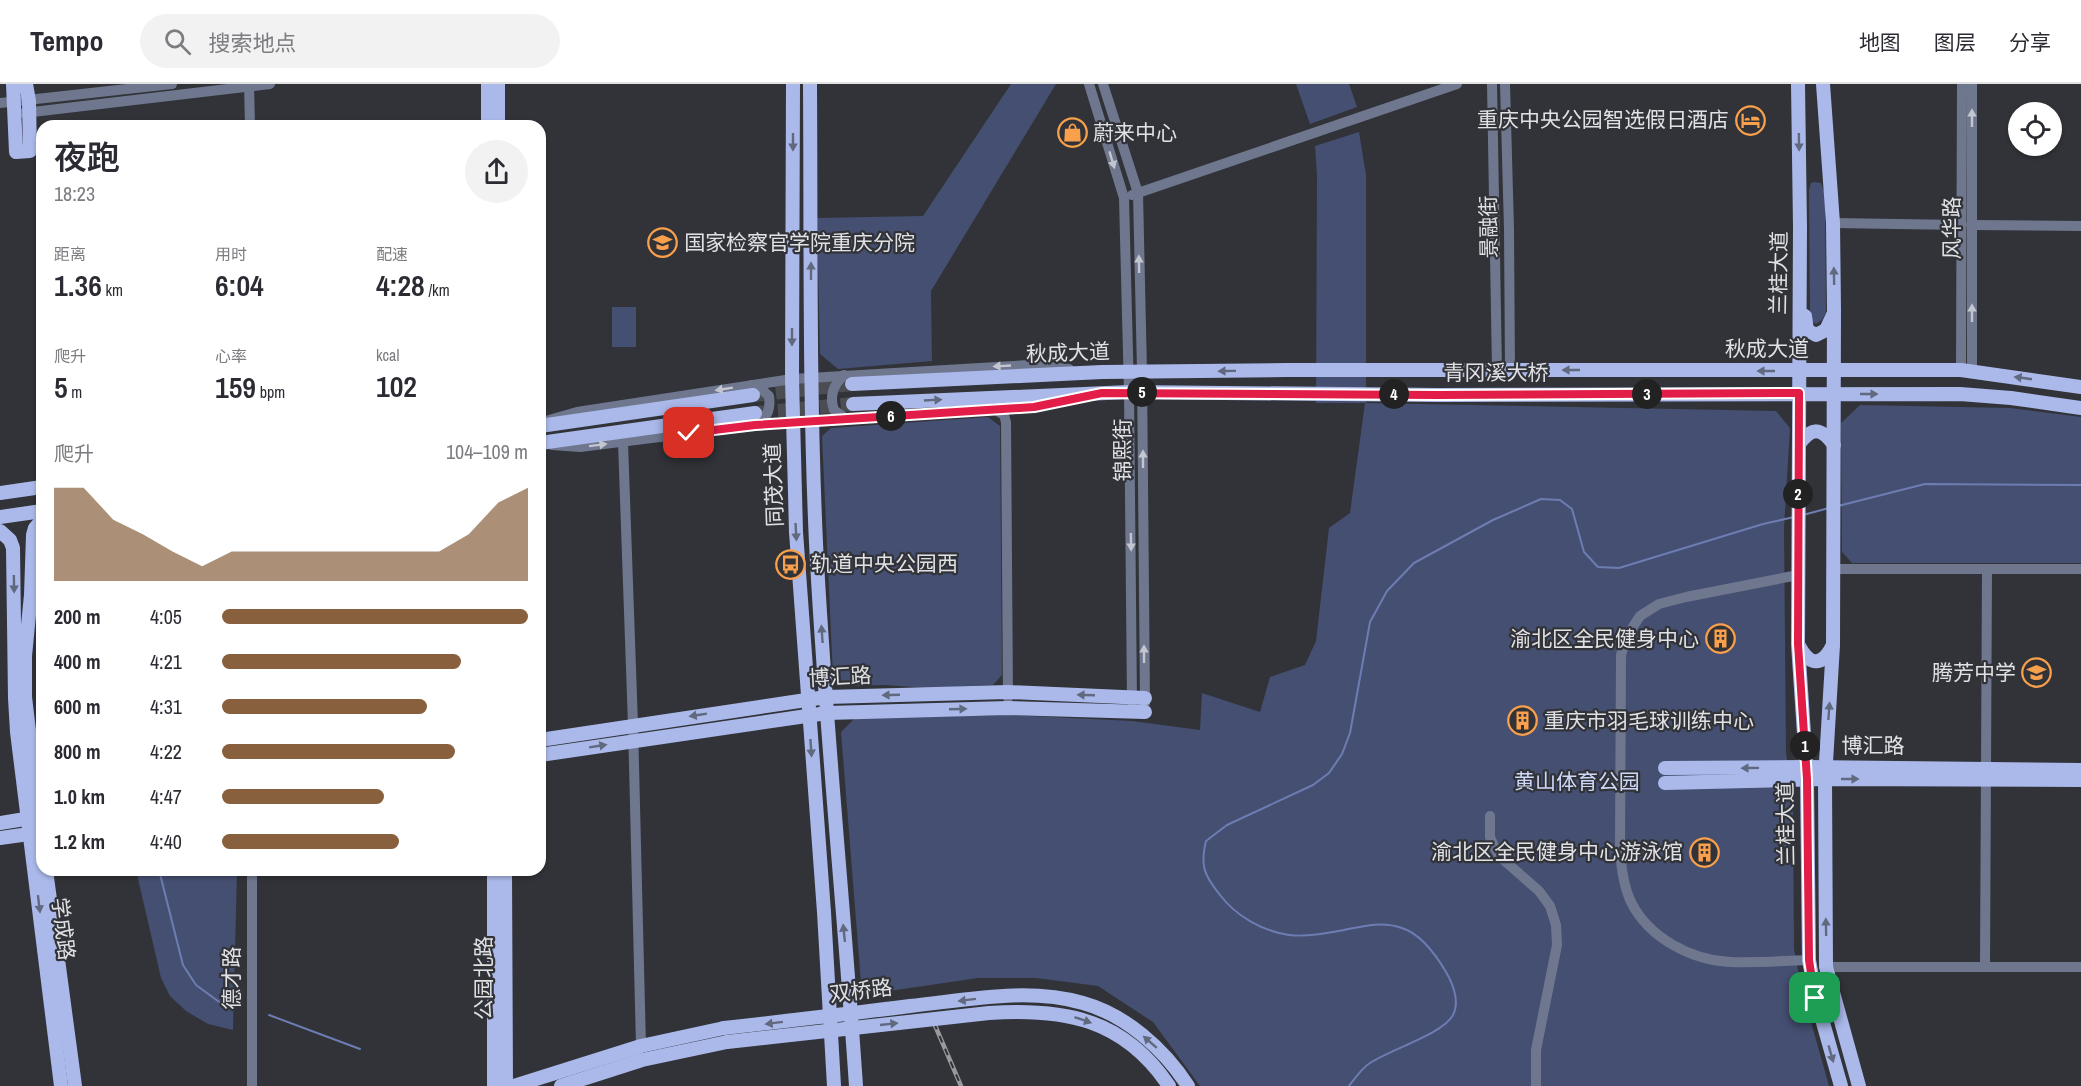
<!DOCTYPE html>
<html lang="zh">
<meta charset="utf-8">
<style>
body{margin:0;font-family:"Archivo Narrow","Noto Sans SC",sans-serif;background:#f2f2f3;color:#2b2b33;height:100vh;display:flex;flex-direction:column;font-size:22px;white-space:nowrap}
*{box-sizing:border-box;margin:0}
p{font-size:20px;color:#7c7c81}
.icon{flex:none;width:33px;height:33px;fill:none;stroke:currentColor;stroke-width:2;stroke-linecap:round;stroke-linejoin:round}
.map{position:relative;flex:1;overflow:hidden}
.drawer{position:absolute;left:36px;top:36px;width:510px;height:756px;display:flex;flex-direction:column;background:#fff;border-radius:18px;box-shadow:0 2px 4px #0004}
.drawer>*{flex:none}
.fabs{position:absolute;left:2008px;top:18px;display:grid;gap:12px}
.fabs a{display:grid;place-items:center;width:54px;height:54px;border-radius:50%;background:#fff;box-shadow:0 2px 4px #0004;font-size:30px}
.pin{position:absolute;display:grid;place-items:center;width:51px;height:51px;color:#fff;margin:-26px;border-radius:12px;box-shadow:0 3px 9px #0006}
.km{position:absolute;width:30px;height:30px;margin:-15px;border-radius:50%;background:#222;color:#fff;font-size:16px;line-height:30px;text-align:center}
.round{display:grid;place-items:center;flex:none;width:63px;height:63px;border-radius:32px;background:#f2f2f3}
.summary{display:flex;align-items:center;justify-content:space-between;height:102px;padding:0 18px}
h1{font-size:33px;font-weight:600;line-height:45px}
.stats{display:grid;grid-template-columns:repeat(3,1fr);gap:9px;height:102px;padding:6px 18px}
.stats div{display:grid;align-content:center}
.stats b{font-size:30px;font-weight:600}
.stats small{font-size:16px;font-weight:400}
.stats p{font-size:16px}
.chart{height:168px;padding:12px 18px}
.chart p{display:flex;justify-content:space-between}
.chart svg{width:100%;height:108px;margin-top:6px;fill:#88603e;opacity:.7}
ul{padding:0 18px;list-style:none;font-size:20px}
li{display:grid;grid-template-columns:96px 72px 1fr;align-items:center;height:45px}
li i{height:15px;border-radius:8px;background:#88603e}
header{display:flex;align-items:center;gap:36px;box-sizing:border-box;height:84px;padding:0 30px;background:#fff;border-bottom:2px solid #e1e1e2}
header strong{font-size:28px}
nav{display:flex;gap:33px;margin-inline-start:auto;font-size:21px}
.search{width:420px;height:54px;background:#f2f2f3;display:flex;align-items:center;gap:15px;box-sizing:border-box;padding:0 21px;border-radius:33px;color:#7c7c81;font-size:22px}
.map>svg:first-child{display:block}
.green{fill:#454f71}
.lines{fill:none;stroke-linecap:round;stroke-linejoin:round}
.stream{stroke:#6d7db3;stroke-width:2}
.major-tunnel{stroke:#4b4d52;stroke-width:14;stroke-dasharray:14 7;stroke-linecap:butt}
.minor{stroke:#6f778f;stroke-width:10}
.major{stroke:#aab9ea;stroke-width:14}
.rail-casing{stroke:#999a9e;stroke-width:4.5}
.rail{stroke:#313338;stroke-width:2;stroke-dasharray:7;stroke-linecap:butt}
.major-bridge{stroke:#aab9ea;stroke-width:14}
.oneway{fill:#c4c6cf}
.oneway2{fill:#61697f}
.route-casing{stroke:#fff;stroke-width:12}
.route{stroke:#e11d48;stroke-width:8}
.labels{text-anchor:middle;stroke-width:4.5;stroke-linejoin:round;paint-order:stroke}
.poi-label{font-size:21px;fill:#e0e1e4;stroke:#313338;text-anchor:end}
.street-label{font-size:21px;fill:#e0e1e4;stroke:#313338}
.park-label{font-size:21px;fill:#cdd8f8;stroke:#313338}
</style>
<header>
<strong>Tempo</strong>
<div class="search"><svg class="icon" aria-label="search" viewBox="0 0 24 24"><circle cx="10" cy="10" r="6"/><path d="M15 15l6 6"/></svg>搜索地点</div>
<nav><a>地图</a><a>图层</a><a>分享</a></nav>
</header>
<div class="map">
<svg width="2081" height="1002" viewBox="0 0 2081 1002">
<rect width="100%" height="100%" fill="#313338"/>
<!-- green -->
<g class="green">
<polygon points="1011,0 1056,0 931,207 932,277 838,285 820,270 817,134 923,132"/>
<polygon points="1296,0 1349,0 1357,23 1310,40"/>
<polygon points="1359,48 1366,91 1366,319 1776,327 1790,344 1784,444 1786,668 1793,722 1794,865 1801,902 1829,1002 1200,1002 1153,938 1098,902 1036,894 978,894 862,911 841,648 855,634 1009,631 1132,637 1200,646 1202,609 1260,628 1270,593 1305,581 1316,557 1329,444 1350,429 1365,319 1316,319 1317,92 1315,62"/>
<polygon points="1814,98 1821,99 1825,110 1826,229 1822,236 1816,240 1811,236 1810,231 1809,106 1811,99"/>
<rect x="612" y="223" width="24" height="40"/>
<polygon points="1860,321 2010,324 2081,333 2081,479 1852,479 1842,468 1841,339"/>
<polygon points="988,333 1000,342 1002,591 993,601 927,604 885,601 843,602 833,593 822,352 831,344"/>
<polygon points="136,786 237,786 233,946 208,940 186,927 170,912 161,894"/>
</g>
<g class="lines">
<!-- stream -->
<g class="stream">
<polyline points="1838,422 1925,400 2081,401"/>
<polyline points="1803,431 1829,424"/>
<polyline points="159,786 183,881 196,901 222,920"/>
<polyline points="269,931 360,965"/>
<path d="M1349,1002C1355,994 1362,984 1370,979C1391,965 1443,950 1453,931C1460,918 1453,900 1446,888C1436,871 1421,850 1402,844C1382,837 1363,842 1344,846C1329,849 1303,853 1289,851C1262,847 1236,832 1220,811C1204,791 1200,782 1206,757L1227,741L1313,701L1329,689L1342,670L1350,649L1370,538L1387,507L1414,479L1493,436L1541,415L1560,416L1572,425L1584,468L1598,483L1619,484L1763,440L1794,433"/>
</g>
<!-- major-tunnel -->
<g class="major-tunnel">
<polyline points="755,311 852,300"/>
<polyline points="757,329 853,320"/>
</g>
<!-- minor -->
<g class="minor">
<polyline points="249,0 250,42"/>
<polyline points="1089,0 1124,114 1129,308 1132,618"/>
<polyline points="1103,0 1138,109 1142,288 1145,619"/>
<polyline points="1492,0 1497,286"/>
<polyline points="1505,0 1509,145 1510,286"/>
<polyline points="0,19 172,0"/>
<polyline points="24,29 270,0"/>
<polyline points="1132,111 1457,0"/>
<polyline points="1833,139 1962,141"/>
<polyline points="1972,141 2081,142"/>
<polyline points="1961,286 1962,0"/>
<polyline points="1972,288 1972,0"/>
<path d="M844,291C833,301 829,312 834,326L846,335"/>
<path d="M752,301L761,305L769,312C771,327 767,333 755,341"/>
<polyline points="994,325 1004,331 1006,338 1008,614"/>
<polyline points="549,336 577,328 792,295 1029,281 1069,285"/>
<polyline points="623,358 633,641 641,962"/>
<polyline points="552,361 580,363 763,340 1034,323 1071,315"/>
<polyline points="1834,485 2081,485"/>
<path d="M1798,491L1686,513L1659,520L1640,532L1627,552L1621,571L1620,764C1621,783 1623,801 1631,818C1649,854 1691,876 1730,878C1756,879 1783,877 1809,876"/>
<polyline points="1490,732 1490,753 1498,771 1539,807 1550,822 1556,841 1557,861 1536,966 1536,1002"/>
<polyline points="252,786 252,1002"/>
<polyline points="1985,882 1987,485"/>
<polyline points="1826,883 2081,883"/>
</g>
<!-- major -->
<g class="major">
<polyline points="13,0 16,68 30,67 29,17 26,0"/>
<polyline points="488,0 488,42"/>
<polyline points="498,0 498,42"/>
<polyline points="793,0 792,295 796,448 824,828 834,1002"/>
<path d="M810,0C811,153 809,306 816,459C825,640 844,821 856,1002"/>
<polyline points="1798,0 1800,143 1798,560 1807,695 1809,876 1816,914 1841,1002"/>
<polyline points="1823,0 1833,139 1834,226 1833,561 1825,695 1826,883 1859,1002"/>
<polyline points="1805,232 1807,246 1816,251 1826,246 1833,231"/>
<polyline points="852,300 1102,288 1286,286 1961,286 2081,303"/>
<polyline points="853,320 1129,308 1438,311 1960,310 2011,314 2081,324"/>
<polyline points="540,342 753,311"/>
<polyline points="540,359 755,329"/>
<path d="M1799,360C1812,343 1821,343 1834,361"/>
<polyline points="0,409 42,403"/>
<polyline points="0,433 42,427"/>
<polyline points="42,436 35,444 33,451 31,511 25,572 25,613 42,753"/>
<polyline points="0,447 10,456 13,464 15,614 17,648 61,1002"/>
<path d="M1799,562C1811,584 1823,581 1833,561"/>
<polyline points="540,656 826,613 1008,608 1145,614"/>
<polyline points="540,671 827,629 1008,624 1145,628"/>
<polyline points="1665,684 1806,683 2081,686"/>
<polyline points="1665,699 1825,695 2081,696"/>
<polyline points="0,739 37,733"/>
<polyline points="0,754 36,749"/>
<polyline points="46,786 75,1002"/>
<polyline points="494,786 494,1002"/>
<polyline points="505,786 506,1002"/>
<polyline points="514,1002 641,962 724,944"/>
<polyline points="561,1002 642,976 727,958"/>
</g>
<defs>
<polyline id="rail" points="934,939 961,1002"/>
</defs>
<!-- rail casing -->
<use href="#rail" class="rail-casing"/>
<!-- rail -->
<use href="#rail" class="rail"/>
<!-- major-bridge -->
<g class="major-bridge">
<path d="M724,944C786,937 848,930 910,922C967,916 1027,903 1083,919C1126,931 1164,965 1188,1002"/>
<path d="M727,958L989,929C1065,924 1124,935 1169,1002"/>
</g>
</g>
<!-- one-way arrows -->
<defs><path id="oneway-solid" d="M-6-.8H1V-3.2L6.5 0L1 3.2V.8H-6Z" transform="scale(1.5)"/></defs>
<g class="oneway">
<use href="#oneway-solid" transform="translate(1972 34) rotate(-90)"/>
<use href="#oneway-solid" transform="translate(1112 76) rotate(73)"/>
<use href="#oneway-solid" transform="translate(1139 180) rotate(-91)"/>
<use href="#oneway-solid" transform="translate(1972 229) rotate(-90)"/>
<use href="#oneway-solid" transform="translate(1002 282) rotate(177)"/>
<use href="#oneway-solid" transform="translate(724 305) rotate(171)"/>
<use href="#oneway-solid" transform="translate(598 361) rotate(-7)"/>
<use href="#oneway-solid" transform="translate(1143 375) rotate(-90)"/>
<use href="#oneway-solid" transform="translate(1131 458) rotate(89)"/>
<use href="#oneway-solid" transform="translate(1144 570) rotate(-90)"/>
</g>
<g class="oneway2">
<use href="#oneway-solid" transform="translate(793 58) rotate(90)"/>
<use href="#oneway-solid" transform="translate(1799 58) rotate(89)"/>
<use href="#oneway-solid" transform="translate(811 187) rotate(-90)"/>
<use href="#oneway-solid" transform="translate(1834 192) rotate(-91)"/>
<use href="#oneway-solid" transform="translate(792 253) rotate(90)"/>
<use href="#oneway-solid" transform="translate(1571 286) rotate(-180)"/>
<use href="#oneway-solid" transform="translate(1227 287) rotate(179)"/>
<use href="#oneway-solid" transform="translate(1766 287) rotate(-180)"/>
<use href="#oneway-solid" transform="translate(2023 294) rotate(-172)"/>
<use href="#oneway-solid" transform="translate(1869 310)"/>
<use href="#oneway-solid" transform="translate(933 316) rotate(-3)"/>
<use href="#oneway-solid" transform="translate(796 448) rotate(87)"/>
<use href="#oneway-solid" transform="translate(14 500) rotate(89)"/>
<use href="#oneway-solid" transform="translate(822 550) rotate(-94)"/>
<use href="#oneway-solid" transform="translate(891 611) rotate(178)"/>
<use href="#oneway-solid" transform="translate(1086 611) rotate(-178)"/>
<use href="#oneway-solid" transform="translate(958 625) rotate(-2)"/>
<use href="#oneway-solid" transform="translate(1829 627) rotate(-86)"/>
<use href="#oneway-solid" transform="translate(698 631) rotate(171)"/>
<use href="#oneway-solid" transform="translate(598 662) rotate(-9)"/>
<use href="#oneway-solid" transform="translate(811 664) rotate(86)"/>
<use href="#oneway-solid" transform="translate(1750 684) rotate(179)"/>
<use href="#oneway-solid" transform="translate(1850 695)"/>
<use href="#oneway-solid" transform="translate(39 820) rotate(83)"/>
<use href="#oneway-solid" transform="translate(1826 843) rotate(-91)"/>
<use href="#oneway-solid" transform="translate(844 849) rotate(-96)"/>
<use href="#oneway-solid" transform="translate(967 916) rotate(173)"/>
<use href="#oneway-solid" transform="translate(1083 936) rotate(19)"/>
<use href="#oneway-solid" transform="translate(774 939) rotate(173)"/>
<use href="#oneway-solid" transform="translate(889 940) rotate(-6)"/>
<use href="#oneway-solid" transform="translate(1150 958) rotate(-139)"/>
<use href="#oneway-solid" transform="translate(1831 970) rotate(74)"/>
</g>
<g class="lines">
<defs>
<polyline id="route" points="689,349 755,341 1034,323 1102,309 1438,311 1799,309 1798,560 1807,695 1809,876 1815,914"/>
</defs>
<!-- route casing -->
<use href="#route" class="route-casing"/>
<!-- route -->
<use href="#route" class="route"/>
</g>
<!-- icons -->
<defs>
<symbol id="hotel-ring" viewBox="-11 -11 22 22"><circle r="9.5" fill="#313338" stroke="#f9a04c" stroke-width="1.5"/><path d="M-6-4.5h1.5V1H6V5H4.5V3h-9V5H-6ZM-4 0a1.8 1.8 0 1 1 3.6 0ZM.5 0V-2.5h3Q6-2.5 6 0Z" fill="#f9a04c"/></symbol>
<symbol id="shop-ring" viewBox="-11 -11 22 22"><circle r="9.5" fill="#313338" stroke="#f9a04c" stroke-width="1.5"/><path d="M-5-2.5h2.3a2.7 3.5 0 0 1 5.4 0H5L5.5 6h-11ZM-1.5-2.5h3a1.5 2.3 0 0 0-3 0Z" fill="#f9a04c"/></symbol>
<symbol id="university-ring" viewBox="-11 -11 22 22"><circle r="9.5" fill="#313338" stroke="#f9a04c" stroke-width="1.5"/><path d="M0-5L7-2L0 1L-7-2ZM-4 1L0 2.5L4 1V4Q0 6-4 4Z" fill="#f9a04c"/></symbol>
<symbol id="bus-ring" viewBox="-11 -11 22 22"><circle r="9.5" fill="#313338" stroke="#f9a04c" stroke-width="1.5"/><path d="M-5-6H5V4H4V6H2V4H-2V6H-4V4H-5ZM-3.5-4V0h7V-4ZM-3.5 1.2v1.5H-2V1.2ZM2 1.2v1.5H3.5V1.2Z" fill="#f9a04c"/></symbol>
<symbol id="building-ring" viewBox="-11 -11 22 22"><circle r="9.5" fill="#313338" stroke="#f9a04c" stroke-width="1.5"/><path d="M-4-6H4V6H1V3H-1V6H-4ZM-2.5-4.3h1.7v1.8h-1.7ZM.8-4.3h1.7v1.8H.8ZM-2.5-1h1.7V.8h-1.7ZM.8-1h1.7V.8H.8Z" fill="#f9a04c"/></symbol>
<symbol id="school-ring" viewBox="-11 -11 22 22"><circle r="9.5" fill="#313338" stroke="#f9a04c" stroke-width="1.5"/><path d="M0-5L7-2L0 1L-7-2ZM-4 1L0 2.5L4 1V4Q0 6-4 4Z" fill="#f9a04c"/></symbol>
</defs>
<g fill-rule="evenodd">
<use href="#hotel-ring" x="1734" y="20" width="33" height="33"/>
<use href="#shop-ring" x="1056" y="32" width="33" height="33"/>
<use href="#university-ring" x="646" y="142" width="33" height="33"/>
<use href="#bus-ring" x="774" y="464" width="33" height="33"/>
<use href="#building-ring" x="1704" y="538" width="33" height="33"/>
<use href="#school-ring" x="2020" y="572" width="33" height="33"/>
<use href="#building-ring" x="1506" y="620" width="33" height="33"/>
<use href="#building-ring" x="1688" y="752" width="33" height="33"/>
</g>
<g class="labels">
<!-- poi labels -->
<g class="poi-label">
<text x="1729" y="43">重庆中央公园智选假日酒店</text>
<text x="1093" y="56" text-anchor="start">蔚来中心</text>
<text x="684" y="166" text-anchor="start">国家检察官学院重庆分院</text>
<text x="811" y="487" text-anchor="start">轨道中央公园西</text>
<text x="1699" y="562">渝北区全民健身中心</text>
<text x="2016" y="596">腾芳中学</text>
<text x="1544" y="644" text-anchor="start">重庆市羽毛球训练中心</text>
<text x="1683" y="775">渝北区全民健身中心游泳馆</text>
</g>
<!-- street labels -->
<g class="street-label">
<text transform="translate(1489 143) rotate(-91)" y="7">景融街</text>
<text transform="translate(1952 144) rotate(-90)" y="7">风华路</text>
<text transform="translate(1779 189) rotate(-89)" y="7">兰桂大道</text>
<text x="1767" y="272">秋成大道</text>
<text transform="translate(1068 269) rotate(-2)" y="7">秋成大道</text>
<text x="1496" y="296">青冈溪大桥</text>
<text transform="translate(1123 366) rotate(-90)" y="7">锦熙街</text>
<text transform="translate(774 401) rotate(-92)" y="7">同茂大道</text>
<text transform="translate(840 593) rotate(-3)" y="7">博汇路</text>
<text x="1873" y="669">博汇路</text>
<text transform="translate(1786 740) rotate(-91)" y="7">兰桂大道</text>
<text transform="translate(63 845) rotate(83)" y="7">学成路</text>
<text transform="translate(232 894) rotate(-90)" y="7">德才路</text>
<text transform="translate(484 894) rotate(-90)" y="7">公园北路</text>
<text transform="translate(861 907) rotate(-7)" y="7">双桥路</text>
</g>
<!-- park labels -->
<g class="park-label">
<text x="1577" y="705">黄山体育公园</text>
</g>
</g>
</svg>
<div class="fabs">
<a><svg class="icon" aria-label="locate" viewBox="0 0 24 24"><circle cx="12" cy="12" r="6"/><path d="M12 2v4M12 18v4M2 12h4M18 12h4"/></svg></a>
</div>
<div class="pin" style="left:1815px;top:914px;background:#1e9e55"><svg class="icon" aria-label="arrive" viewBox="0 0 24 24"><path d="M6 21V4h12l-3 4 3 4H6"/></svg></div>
<div class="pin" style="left:689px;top:349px;background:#d93025"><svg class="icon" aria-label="check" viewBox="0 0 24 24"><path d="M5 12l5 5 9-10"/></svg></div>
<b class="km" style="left:1805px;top:662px">1</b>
<b class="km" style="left:1798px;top:410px">2</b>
<b class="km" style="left:1647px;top:310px">3</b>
<b class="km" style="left:1394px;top:310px">4</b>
<b class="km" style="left:1142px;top:308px">5</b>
<b class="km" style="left:891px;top:332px">6</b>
<section class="drawer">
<div class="summary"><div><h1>夜跑</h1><p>18:23</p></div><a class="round"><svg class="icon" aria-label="share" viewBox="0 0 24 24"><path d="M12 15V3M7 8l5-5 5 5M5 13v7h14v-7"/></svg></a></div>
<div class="stats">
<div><p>距离</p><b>1.36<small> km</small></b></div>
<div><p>用时</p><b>6:04</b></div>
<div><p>配速</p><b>4:28<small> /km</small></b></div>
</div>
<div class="stats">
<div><p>爬升</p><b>5<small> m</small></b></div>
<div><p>心率</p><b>159<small> bpm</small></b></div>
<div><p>kcal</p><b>102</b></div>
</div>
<div class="chart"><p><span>爬升</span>104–109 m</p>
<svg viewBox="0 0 160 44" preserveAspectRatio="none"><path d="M0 44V6L10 6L20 19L30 25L40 32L50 38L60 32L70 32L80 32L90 32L100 32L110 32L120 32L130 32L140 25L150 12L160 6V44z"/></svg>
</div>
<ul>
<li><b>200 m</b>4:05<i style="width:100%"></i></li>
<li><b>400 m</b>4:21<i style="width:78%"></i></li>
<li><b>600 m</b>4:31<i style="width:67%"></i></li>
<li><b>800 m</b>4:22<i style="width:76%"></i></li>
<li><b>1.0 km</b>4:47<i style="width:53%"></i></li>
<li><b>1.2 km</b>4:40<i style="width:58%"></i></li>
</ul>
</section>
</div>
